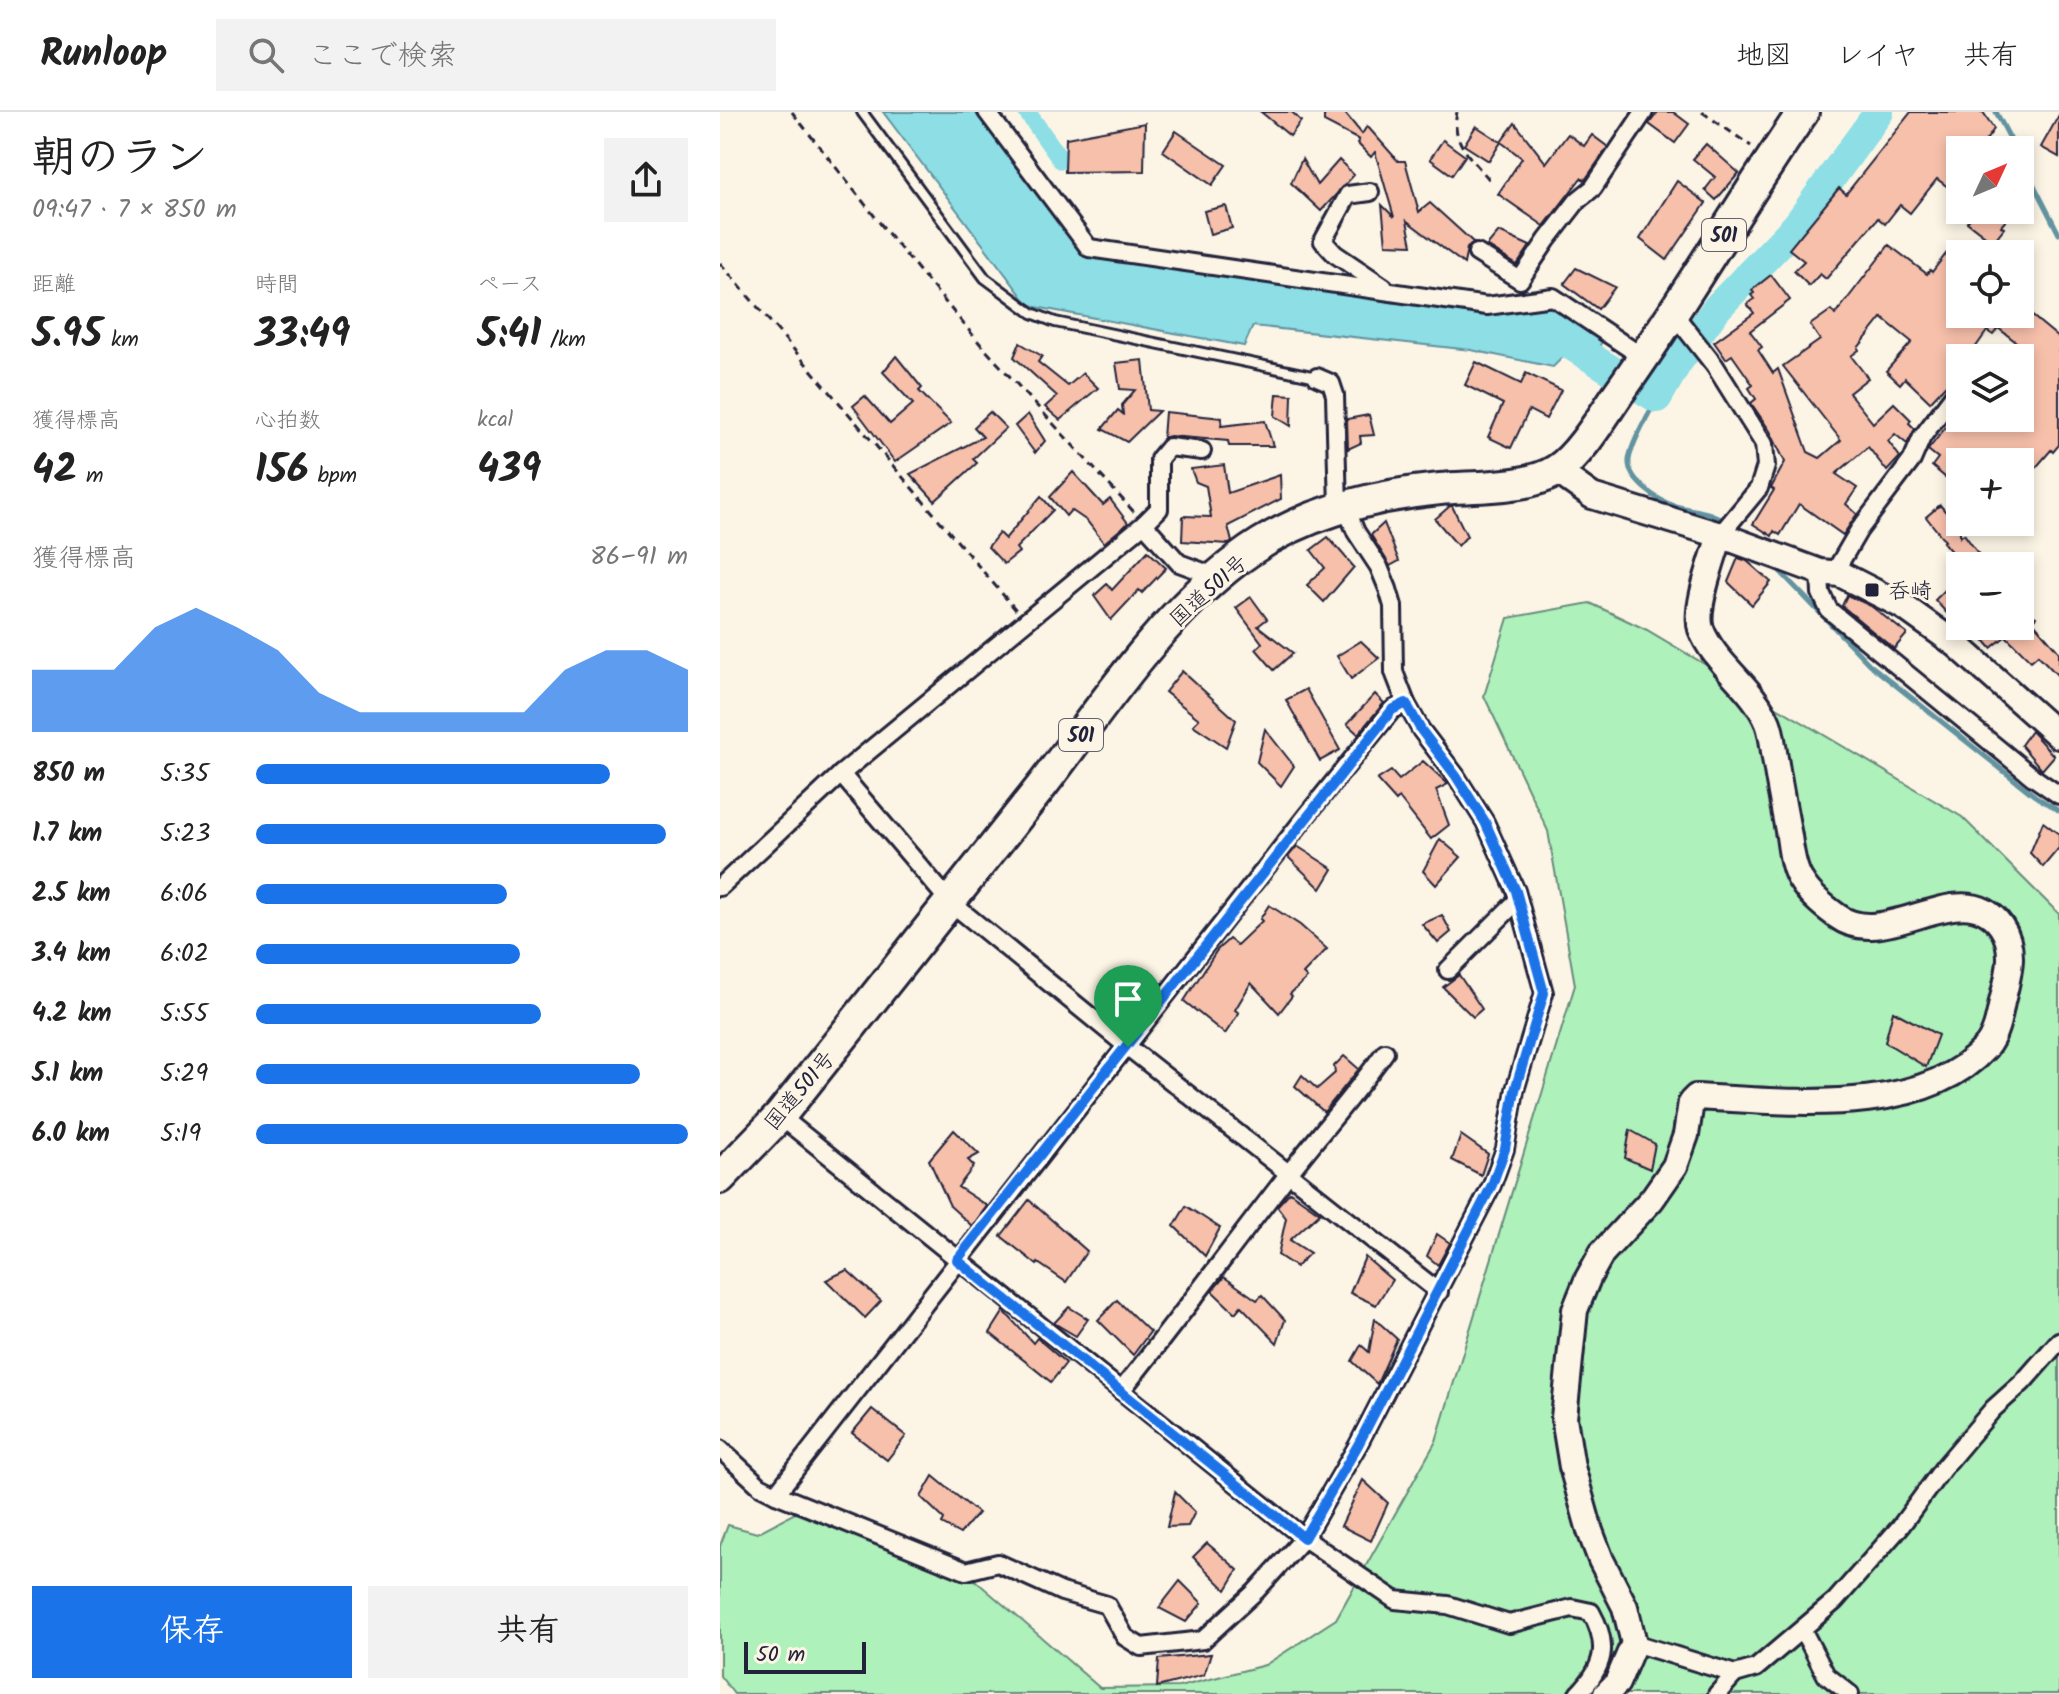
<!DOCTYPE html>
<html lang="ja">
<meta charset="utf-8">
<style>
body{margin:0;font-family:Kalam,"Klee One",sans-serif;background:#f2f2f2;color:#222;height:100vh;display:flex;flex-direction:column;font-size:30px;white-space:nowrap}
*{box-sizing:border-box;margin:0}
p{font-size:26px;color:#767676}
.icon{flex:none;width:44px;height:44px;fill:none;stroke:currentColor;stroke-width:2;stroke-linecap:round;stroke-linejoin:round}
.map{position:relative;flex:1;overflow:hidden}
.side{display:flex;flex-direction:column;background:#fff;width:720px}
.side>*{flex:none}
.needle{width:52px;rotate:46deg}
.fabs{position:absolute;left:1226px;top:24px;display:grid;gap:16px}
.fabs a{display:grid;place-items:center;width:88px;height:88px;border-radius:0px;background:#fff;box-shadow:0 4px 12px #0003;font-size:40px}
.scale{position:absolute;left:24px;bottom:20px;width:122px;box-sizing:border-box;padding-left:8px;border:4px solid #22223b;border-top:0;font-size:22px;line-height:28px;white-space:nowrap;color:#22223b;-webkit-text-stroke:6px #fcf5e5;paint-order:stroke}
.pin{position:absolute;display:grid;place-items:center;width:68px;height:68px;color:#fff;margin:-82px -34px;border-radius:50% 50% 50% 0;rotate:-45deg;box-shadow:0 0 8px #0007}
.pin .icon{rotate:45deg}
.round{display:grid;place-items:center;flex:none;width:84px;height:84px;border-radius:0px;background:#f2f2f2}
.headline{display:flex;align-items:center;justify-content:space-between;height:136px;padding:0 32px}
h1{font-size:44px;font-weight:600;line-height:60px}
.stats{display:grid;grid-template-columns:repeat(3,1fr);gap:12px;height:136px;padding:8px 32px}
.stats div{display:grid;align-content:center}
.stats b{font-size:40px;font-weight:600}
.stats small{font-size:22px;font-weight:400}
.stats p{font-size:22px}
.chart{height:224px;padding:16px 32px}
.chart p{display:flex;justify-content:space-between}
.chart svg{width:100%;height:144px;margin-top:8px;fill:#1a73e8;opacity:.7}
.action{display:flex;gap:16px;margin-top:auto;padding:16px 32px}
.action a{flex:1;height:92px;border-radius:0px;background:#1a73e8;color:#fff;font-size:32px;font-weight:600;line-height:92px;text-align:center}
.action a+a{background:#f2f2f2;color:#222}
ul{padding:0 32px;list-style:none;font-size:26px}
li{display:grid;grid-template-columns:128px 96px 1fr;align-items:center;height:60px}
li i{height:20px;border-radius:10px;background:#1a73e8}
header{display:flex;align-items:center;gap:48px;box-sizing:border-box;height:112px;padding:0 40px;background:#fff;border-bottom:2px solid #e0e0e0}
header strong{font-size:38px}
nav{display:flex;gap:44px;margin-inline-start:auto;font-size:28px}
.search{width:560px;height:72px;background:#f2f2f2;display:flex;align-items:center;gap:20px;box-sizing:border-box;padding:0 28px;border-radius:0px;color:#767676;font-size:30px}
main{display:flex;flex:1;min-height:0}
.map>svg:first-child{display:block}
.green{fill:#aef1bb;stroke:#688a7b;stroke-width:2}
.water{fill:#8ddee5;stroke:#6293a1;stroke-width:2}
.lines{fill:none;stroke-linecap:round;stroke-linejoin:round}
.stream{stroke:#6293a1;stroke-width:5}
.canal{stroke:#8ddee5;stroke-width:18}
.river{stroke:#8ddee5;stroke-width:30}
.building{fill:#f7c0ab;stroke:#22223b;stroke-width:2}
.lane-casing{stroke:#22223b;stroke-width:14}
.street-casing{stroke:#22223b;stroke-width:22}
.secondary-casing{stroke:#22223b;stroke-width:30}
.highway-casing{stroke:#22223b;stroke-width:36}
.path{stroke:#22223b;stroke-width:3;stroke-dasharray:8 6;stroke-linecap:butt}
.lane{stroke:#fcf5e5;stroke-width:8}
.street{stroke:#fcf5e5;stroke-width:16}
.secondary{stroke:#fcf5e5;stroke-width:24}
.highway{stroke:#fcf5e5;stroke-width:30}
.route-casing{stroke:#fff;stroke-width:16}
.route{stroke:#1a73e8;stroke-width:10}
.poi-dot{fill:#22223b;stroke:#fcf5e5;stroke-width:3}
.labels{text-anchor:middle;stroke-width:6;stroke-linejoin:round;paint-order:stroke}
.shield{fill:#fcf5e5;stroke:#63616e;stroke-width:2}
.shield-label{font-size:20px;font-weight:bold;fill:#22223b}
.street-label{font-size:22px;fill:#22223b;stroke:#fcf5e5}
.poi-label{font-size:22px;fill:#22223b;stroke:#fcf5e5;text-anchor:start}
</style>
<header>
<strong>Runloop</strong>
<div class="search"><svg class="icon" aria-label="search" viewBox="0 0 24 24"><circle cx="10" cy="10" r="6"/><path d="M15 15l6 6"/></svg>ここで検索</div>
<nav><a>地図</a><a>レイヤ</a><a>共有</a></nav>
</header>
<main>
<section class="side">
<div class="headline"><div><h1>朝のラン</h1><p>09:47 · 7 × 850 m</p></div><a class="round"><svg class="icon" aria-label="share" viewBox="0 0 24 24"><path d="M12 15V3M7 8l5-5 5 5M5 13v7h14v-7"/></svg></a></div>
<div class="stats">
<div><p>距離</p><b>5.95<small> km</small></b></div>
<div><p>時間</p><b>33:49</b></div>
<div><p>ペース</p><b>5:41<small> /km</small></b></div>
</div>
<div class="stats">
<div><p>獲得標高</p><b>42<small> m</small></b></div>
<div><p>心拍数</p><b>156<small> bpm</small></b></div>
<div><p>kcal</p><b>439</b></div>
</div>
<div class="chart"><p><span>獲得標高</span>86–91 m</p>
<svg viewBox="0 0 160 44" preserveAspectRatio="none"><path d="M0 44V25L10 25L20 25L30 12L40 6L50 12L60 19L70 32L80 38L90 38L100 38L110 38L120 38L130 25L140 19L150 19L160 25V44z"/></svg>
</div>
<ul>
<li><b>850 m</b>5:35<i style="width:82%"></i></li>
<li><b>1.7 km</b>5:23<i style="width:95%"></i></li>
<li><b>2.5 km</b>6:06<i style="width:58%"></i></li>
<li><b>3.4 km</b>6:02<i style="width:61%"></i></li>
<li><b>4.2 km</b>5:55<i style="width:66%"></i></li>
<li><b>5.1 km</b>5:29<i style="width:89%"></i></li>
<li><b>6.0 km</b>5:19<i style="width:100%"></i></li>
</ul>
<div class="action"><a>保存</a><a>共有</a></div>
</section>
<div class="map">
<svg width="1339" height="1582" viewBox="0 0 1339 1582">
<rect width="100%" height="100%" fill="#fcf5e5"/>
<filter id="ink" filterUnits="userSpaceOnUse"><feTurbulence type="fractalNoise" baseFrequency=".0125" numOctaves="2"/><feDisplacementMap in="SourceGraphic" scale="16" xChannelSelector="R" yChannelSelector="G"/><feConvolveMatrix kernelMatrix="1 2 1 2 8 2 1 2 1" color-interpolation-filters="sRGB"/></filter>
<g filter="url(#ink)">
<!-- green -->
<polygon class="green" points="870,491 927,518 1242,705 1339,802 1339,1582 14,1582 0,1564 0,1434 8,1413 37,1421 75,1401 256,1469 380,1576 459,1575 545,1553 616,1507 716,1329 855,873 828,719 764,584 788,506"/>
<!-- water -->
<polygon class="water" points="163,0 255,0 363,144 617,173 760,200 833,195 882,230 866,253 847,241 833,255 751,238 533,214 524,234 316,195 307,191"/>
<g class="lines">
<!-- stream -->
<g class="stream">
<polyline points="1276,0 1296,38"/>
<polyline points="1300,46 1339,122"/>
<path d="M937,286C929,302 911,331 909,348C907,368 938,389 955,394C973,399 992,398 1006,411"/>
<polyline points="1056,455 1149,552 1315,684 1339,699"/>
</g>
<!-- canal -->
<polyline class="canal" points="307,0 341,48"/>
<!-- river -->
<polyline class="river" points="839,226 937,286 957,251 997,196 1077,113 1159,0"/>
</g>
<!-- building -->
<g class="building">
<polygon points="541,0 572,0 581,9 570,24"/>
<polygon points="608,0 624,0 642,22 647,14 678,49 685,49 699,100 710,91 754,131 747,136 744,152 687,109 692,133 666,132 662,93 674,105 655,40 651,45 637,31 639,28 604,10 604,4"/>
<polygon points="938,0 953,0 969,12 955,31 929,12"/>
<polygon points="1191,0 1263,0 1274,17 1259,38 1240,38 1240,84 1217,67 1190,101 1180,93 1165,112 1158,106 1106,167 1100,162 1089,174 1074,159 1084,149 1069,137 1119,76 1126,82"/>
<polygon points="1339,3 1339,45 1321,35"/>
<polygon points="425,11 424,59 345,60 346,26"/>
<polygon points="795,11 826,51 848,22 864,34 872,23 888,35 865,68 861,66 824,114 778,82 802,46 781,30"/>
<polygon points="756,14 781,30 769,49 744,33"/>
<polygon points="456,19 506,53 492,73 443,39"/>
<polygon points="723,28 745,44 732,63 710,47"/>
<polygon points="986,32 1019,61 996,88 985,78 995,65 973,47"/>
<polygon points="582,47 597,73 619,48 634,63 601,99 571,71"/>
<polygon points="957,69 986,91 947,148 920,127"/>
<polygon points="506,94 512,116 490,122 484,99"/>
<polygon points="1257,98 1280,98 1289,105 1281,114 1284,116 1273,130 1247,110"/>
<polygon points="779,120 810,134 797,153 767,134"/>
<polygon points="1169,133 1207,162 1210,158 1212,160 1229,138 1240,147 1240,202 1310,202 1339,226 1339,333 1333,340 1331,338 1300,374 1300,350 1240,350 1240,378 1212,354 1218,346 1208,338 1233,306 1300,306 1300,246 1289,246 1300,233 1278,216 1273,223 1267,219 1248,246 1240,246 1240,258 1210,290 1185,266 1180,272 1166,259 1192,230 1162,206 1138,236 1139,238 1131,244 1148,266 1129,281 1153,311 1174,291 1191,308 1189,311 1195,317 1187,332 1175,322 1168,329 1180,345 1167,359 1148,335 1116,362 1137,376 1126,392 1137,402 1123,423 1079,392 1060,423 1054,419 1052,424 1033,412 1054,378 1051,376 1065,350 1050,319 1031,291 1036,287 1029,276 1033,273 1012,243 1006,247 994,230 1034,201 1027,192 1034,187 1031,183 1034,181 1032,178 1051,163 1070,188 1030,219 1042,235 1038,238 1053,261 1058,257 1088,340 1100,346 1121,328 1063,254 1100,228 1090,213 1111,198 1115,203"/>
<polygon points="856,156 895,175 878,197 844,172"/>
<polygon points="300,231 322,244 318,250 348,274 363,261 378,276 340,308 325,295 337,284 294,245"/>
<polygon points="176,244 202,276 199,279 231,311 175,350 133,294 145,284 170,312 193,292 163,260"/>
<polygon points="423,248 428,298 439,299 407,330 382,317 398,298 403,302 402,293 415,278 400,277 396,251"/>
<polygon points="756,250 801,272 806,261 841,278 826,307 809,298 791,336 768,325 783,292 745,273"/>
<polygon points="557,282 572,283 571,314 555,304"/>
<polygon points="270,300 286,316 253,347 257,351 215,389 190,362 263,325 254,315"/>
<polygon points="445,300 502,306 501,314 545,309 553,334 509,334 508,329 450,324 443,326"/>
<polygon points="308,302 325,329 315,341 295,314"/>
<polygon points="649,303 654,323 640,324 641,331 628,337 627,307"/>
<polygon points="504,353 508,381 560,363 561,387 508,414 512,430 509,432 462,429 463,404 491,405 486,374 476,370 471,357"/>
<polygon points="353,360 383,393 390,387 408,411 384,431 367,409 351,398 346,404 330,385"/>
<polygon points="321,384 333,398 296,436 299,440 284,452 268,435 279,421 285,427"/>
<polygon points="1220,393 1240,417 1240,425 1244,422 1267,454 1243,454 1223,430 1225,429 1206,405"/>
<polygon points="730,394 732,394 747,424 738,434 715,407"/>
<polygon points="664,411 679,449 670,454 651,423"/>
<polygon points="608,425 634,455 604,490 587,473 605,456 591,438"/>
<polygon points="428,439 446,456 422,481 419,478 391,508 374,484 387,472 392,478"/>
<polygon points="1018,446 1027,449 1051,470 1032,493 1008,470"/>
<polygon points="1231,472 1240,484 1240,516 1215,488"/>
<polygon points="1127,483 1151,494 1187,522 1174,537 1122,494"/>
<polygon points="531,485 547,507 538,514 573,541 554,558 536,537 542,531 516,496"/>
<polygon points="1300,496 1316,505 1313,510 1339,540 1339,565 1318,543 1311,549 1286,524 1271,536 1252,514 1300,514"/>
<polygon points="641,529 659,546 631,567 617,544"/>
<polygon points="462,559 516,608 506,635 473,613 479,607 445,580"/>
<polygon points="586,577 620,638 600,649 566,588"/>
<polygon points="655,582 664,591 638,622 627,612"/>
<polygon points="545,617 574,654 561,674 537,650"/>
<polygon points="1311,619 1334,644 1322,658 1301,633"/>
<polygon points="703,649 728,672 716,678 729,713 711,727 679,686 676,689 657,668 671,659 679,668"/>
<polygon points="1323,710 1339,722 1339,736 1323,755 1310,741"/>
<polygon points="720,727 741,745 716,773 703,759"/>
<polygon points="577,734 613,757 601,777 568,745"/>
<polygon points="549,793 580,813 607,837 583,862 587,866 570,882 572,884 559,901 531,871 515,898 519,901 505,922 464,889 497,838 509,827 517,833 542,809 540,807"/>
<polygon points="722,803 731,820 718,831 702,812"/>
<polygon points="739,863 762,897 753,905 723,875"/>
<polygon points="1173,899 1218,923 1206,955 1165,930"/>
<polygon points="624,944 639,957 604,1000 575,974 582,963 597,977 615,961 614,954"/>
<polygon points="234,1018 259,1042 248,1048 254,1054 238,1075 267,1094 252,1114 230,1094 209,1048"/>
<polygon points="910,1018 935,1032 930,1057 905,1046"/>
<polygon points="741,1023 768,1042 761,1063 732,1048"/>
<polygon points="570,1080 600,1101 570,1128 590,1141 576,1155 558,1143 566,1106 557,1094"/>
<polygon points="309,1088 367,1139 346,1170 318,1151 317,1153 281,1124"/>
<polygon points="466,1094 500,1116 485,1144 454,1114"/>
<polygon points="717,1122 730,1131 718,1153 707,1144"/>
<polygon points="645,1145 672,1168 656,1193 630,1181"/>
<polygon points="127,1158 161,1189 145,1206 106,1168"/>
<polygon points="504,1165 537,1188 542,1183 565,1208 557,1231 521,1194 515,1201 492,1179"/>
<polygon points="397,1188 430,1220 413,1243 378,1208"/>
<polygon points="349,1195 368,1207 356,1224 334,1211"/>
<polygon points="284,1199 313,1231 317,1226 346,1251 331,1270 270,1221"/>
<polygon points="655,1207 677,1227 657,1272 632,1249 641,1233 649,1240"/>
<polygon points="152,1297 186,1324 167,1348 132,1321"/>
<polygon points="213,1364 258,1401 240,1422 222,1412 224,1407 201,1385"/>
<polygon points="643,1368 668,1391 651,1429 621,1414"/>
<polygon points="455,1380 475,1400 468,1414 447,1415"/>
<polygon points="487,1431 518,1458 506,1478 473,1445"/>
<polygon points="460,1469 482,1491 466,1510 439,1496"/>
<polygon points="491,1542 484,1563 437,1575 439,1547"/>
</g>
<g class="lines">
<defs>
<polyline id="lane" points="142,0 265,166 312,201 335,210 597,265"/>
<g id="street">
<polyline points="267,0 369,136 767,194 833,185 924,246"/>
<polyline points="650,80 628,83 603,129 615,142 664,175"/>
<polyline points="757,141 800,168 827,128 858,88 873,76 924,0"/>
<polyline points="954,202 995,254 1044,332 1046,354 1039,376 1000,423"/>
<polyline points="597,265 611,271 615,283 618,396"/>
<polyline points="424,412 439,397 439,347 449,335 482,339"/>
<polyline points="1100,460 1101,481 1109,498 1313,665 1339,683"/>
<polyline points="1114,461 1139,418 1192,348 1202,325 1236,280"/>
<polyline points="121,662 229,789 408,935 719,1180"/>
<polyline points="0,775 121,662 424,412 459,451 497,465"/>
<polyline points="728,858 798,788"/>
<path d="M60,1004L584,1426L675,1488L728,1493L789,1512L852,1496L871,1500C890,1534 884,1555 858,1582"/>
<path d="M401,1279C459,1207 513,1133 570,1060C601,1020 635,982 665,940"/>
<polyline points="0,1337 40,1374 56,1382 246,1459 278,1451 342,1480 387,1493 405,1525 421,1535 483,1528 536,1479 584,1426 638,1333 772,1073 785,1037 795,978 824,881 796,779 765,710 736,664 701,618 686,591 674,560 673,494 668,477 659,455 636,420 625,394"/>
<polyline points="56,1382 587,703 672,598 686,591"/>
<polyline points="1083,1519 1106,1563 1130,1582"/>
<polyline points="914,1531 1015,1562 1036,1556 1115,1489 1180,1415 1224,1355 1273,1297 1303,1270 1339,1229"/>
<polyline points="997,1582 1015,1562"/>
</g>
<g id="secondary">
<polyline points="837,359 872,384 1000,423 1100,460 1120,462 1165,485 1184,495 1237,533 1339,624"/>
<path d="M886,1582L897,1571L914,1531L905,1495L881,1448L870,1419L852,1355L844,1306L855,1198L868,1166L882,1141L932,1087L955,1054L966,1023L971,990L976,985C1063,989 1202,1007 1266,935C1276,923 1279,905 1282,890C1288,865 1297,837 1281,814C1242,759 1166,841 1117,804C1106,796 1089,782 1082,770C1073,758 1071,738 1069,724C1064,698 1059,672 1055,646C1053,635 1052,621 1048,611C1033,574 994,552 981,517C974,496 994,445 1000,423"/>
</g>
<path id="highway" d="M0,1066L60,1004C146,894 235,785 321,675C381,597 438,508 517,448C574,404 649,384 720,377C753,374 809,377 837,358C859,344 883,304 898,282C964,190 1019,93 1083,0"/>
</defs>
<!-- lane casing -->
<use href="#lane" class="lane-casing"/>
<!-- street casing -->
<use href="#street" class="street-casing"/>
<!-- secondary casing -->
<use href="#secondary" class="secondary-casing"/>
<!-- highway casing -->
<use href="#highway" class="highway-casing"/>
<!-- path -->
<g class="path">
<polyline points="72,0 171,125 262,234 414,400"/>
<path d="M737,0C730,32 754,48 772,71"/>
<polyline points="982,0 1031,34"/>
<polyline points="0,151 296,498"/>
</g>
<!-- lane -->
<use href="#lane" class="lane"/>
<!-- street -->
<use href="#street" class="street"/>
<!-- secondary -->
<use href="#secondary" class="secondary"/>
<!-- highway -->
<use href="#highway" class="highway"/>
</g>
</g>
<g class="lines" filter="url(#ink)">
<defs>
<polygon id="route" points="686,591 701,618 736,664 765,710 796,779 824,881 795,978 785,1037 772,1073 638,1333 584,1426 237,1148 672,598"/>
</defs>
<!-- route casing -->
<use href="#route" class="route-casing"/>
<!-- route -->
<use href="#route" class="route"/>
</g>
<!-- markers -->
<rect class="poi-dot" x="1144" y="470" width="16" height="16" rx="4"/>
<g class="labels">
<!-- shield labels -->
<g class="shield">
<rect x="982" y="107" width="44" height="32" rx="6"/>
<rect x="339" y="607" width="44" height="32" rx="6"/>
</g>
<g class="shield-label">
<text x="1004" y="130">501</text>
<text x="361" y="630">501</text>
</g>
<!-- street labels -->
<g class="street-label">
<text transform="translate(488 478) rotate(-42)" y="8">国道501号</text>
<text transform="translate(79 978) rotate(-50)" y="8">国道501号</text>
</g>
<!-- poi labels -->
<g class="poi-label">
<text x="1168" y="486">呑崎</text>
</g>
</g>
</svg>
<div class="fabs">
<a><svg class="needle" viewBox="-14 -14 28 28"><path d="M0-13l5 13h-10z" fill="#e53935"/><path d="M0 13l5-13h-10z" fill="#767676"/></svg></a>
<a><svg class="icon" aria-label="locate" viewBox="0 0 24 24"><circle cx="12" cy="12" r="6"/><path d="M12 2v4M12 18v4M2 12h4M18 12h4"/></svg></a>
<a><svg class="icon" aria-label="layers" viewBox="0 0 24 24"><path d="M12 4l9 5-9 5-9-5zM3 14l9 5 9-5"/></svg></a>
<a>+</a>
<a>−</a>
</div>
<div class="scale">50 m</div>
<div class="pin" style="left:408px;top:935px;background:#1e9e55"><svg class="icon" aria-label="arrive" viewBox="0 0 24 24"><path d="M6 21V4h12l-3 4 3 4H6"/></svg></div>
</div>
</main>
